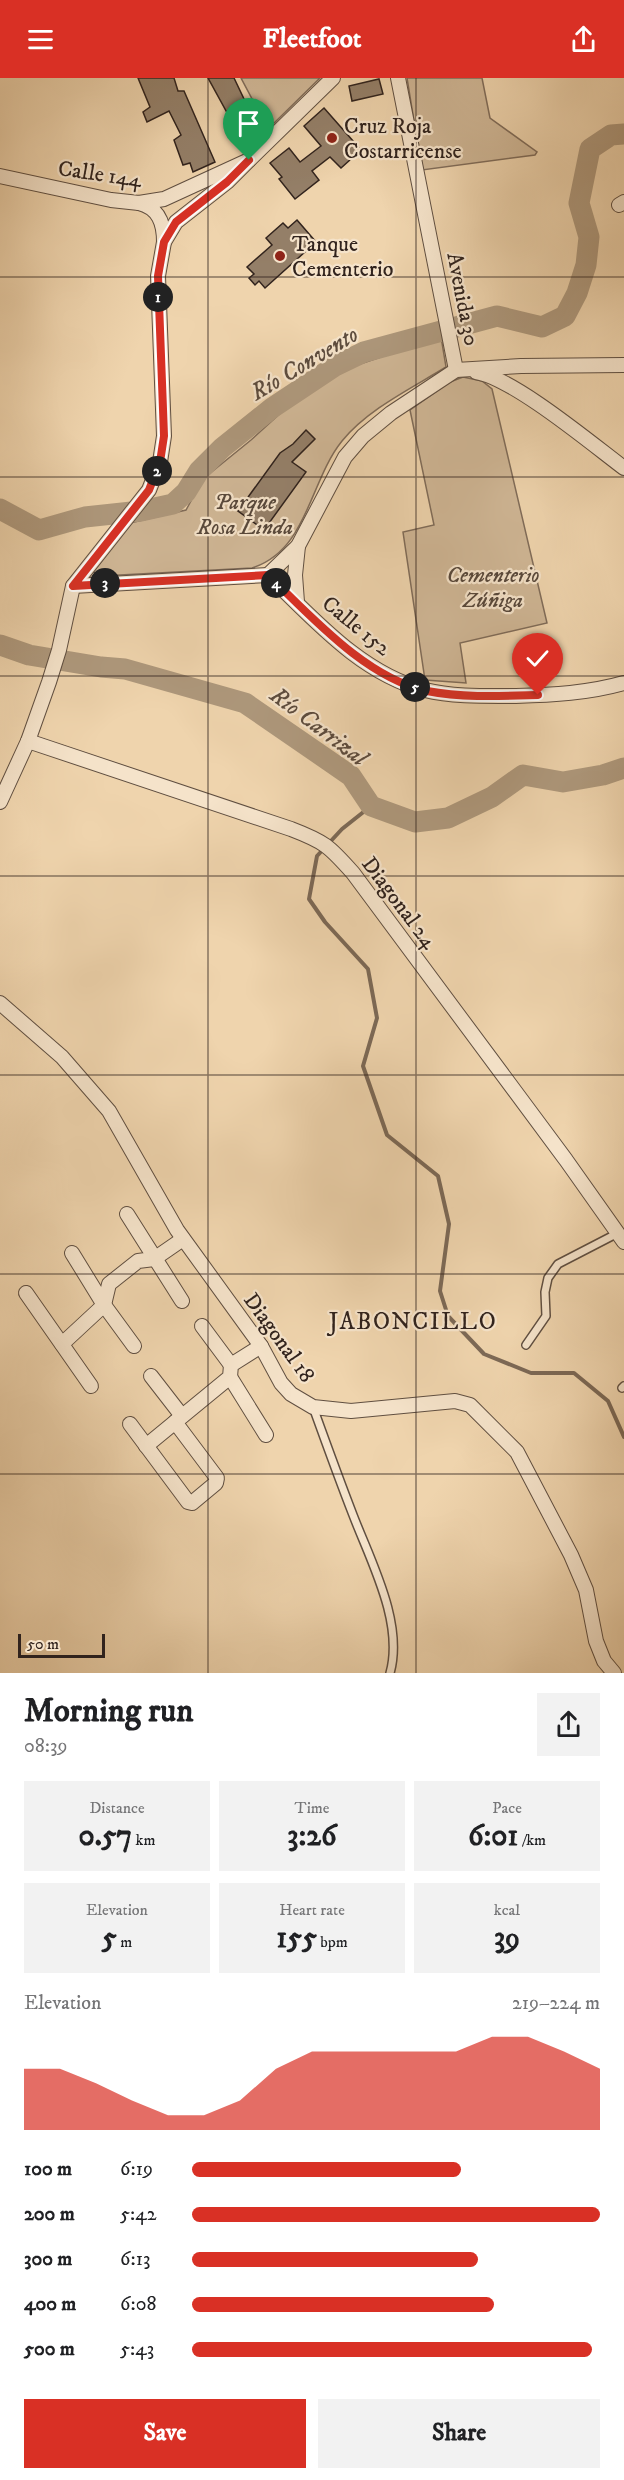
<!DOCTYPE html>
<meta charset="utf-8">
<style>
body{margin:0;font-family:"IM FELL DW Pica",serif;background:#f2f2f2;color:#202124;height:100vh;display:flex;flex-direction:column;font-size:22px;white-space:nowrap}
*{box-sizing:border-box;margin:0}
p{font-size:20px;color:#757577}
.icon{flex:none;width:33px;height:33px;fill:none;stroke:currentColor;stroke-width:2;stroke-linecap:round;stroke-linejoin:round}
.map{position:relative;height:1595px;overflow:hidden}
.panel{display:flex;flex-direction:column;background:#fff;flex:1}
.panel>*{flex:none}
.scale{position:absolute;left:18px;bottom:15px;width:87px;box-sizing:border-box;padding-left:6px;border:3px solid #31231d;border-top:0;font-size:16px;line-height:21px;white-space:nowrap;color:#31231d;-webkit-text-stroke:4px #f5e3ca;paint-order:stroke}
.pin{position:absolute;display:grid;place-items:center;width:51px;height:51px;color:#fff;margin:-62px -26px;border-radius:50% 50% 50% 0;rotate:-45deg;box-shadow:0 0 6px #0007}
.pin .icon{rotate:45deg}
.km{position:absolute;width:30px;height:30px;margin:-15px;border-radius:50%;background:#222;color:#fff;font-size:16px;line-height:30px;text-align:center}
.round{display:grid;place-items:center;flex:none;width:63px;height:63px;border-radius:0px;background:#f2f2f2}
.headline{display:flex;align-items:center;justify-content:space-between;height:102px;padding:0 24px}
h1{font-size:33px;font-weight:800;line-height:45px}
.stats{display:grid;grid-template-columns:repeat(3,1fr);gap:9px;height:102px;padding:6px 24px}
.stats div{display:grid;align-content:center;border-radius:0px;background:#f2f2f2;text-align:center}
.stats b{font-size:30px;font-weight:800}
.stats small{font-size:16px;font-weight:400}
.stats p{font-size:16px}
.chart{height:168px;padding:12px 24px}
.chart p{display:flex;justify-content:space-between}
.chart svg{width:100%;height:108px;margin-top:6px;fill:#d93025;opacity:.7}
.button{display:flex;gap:12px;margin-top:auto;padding:12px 24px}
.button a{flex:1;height:69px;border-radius:0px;background:#d93025;color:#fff;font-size:24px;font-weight:800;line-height:69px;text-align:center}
.button a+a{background:#f2f2f2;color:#202124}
ul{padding:0 24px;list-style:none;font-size:20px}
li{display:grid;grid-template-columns:96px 72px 1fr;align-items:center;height:45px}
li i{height:15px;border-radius:8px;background:#d93025}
header{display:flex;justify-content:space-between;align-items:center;height:78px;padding:0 24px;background:#d93025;color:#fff;font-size:27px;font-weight:800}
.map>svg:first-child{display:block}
.green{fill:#cfb695;stroke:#806c59;stroke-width:1.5}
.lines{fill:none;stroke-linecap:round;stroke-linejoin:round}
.stream{stroke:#7c6956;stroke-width:4}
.river{stroke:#ae987c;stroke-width:21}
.building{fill:#947f68;stroke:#31231d;stroke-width:1.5}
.service-casing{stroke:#604f41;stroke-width:10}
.minor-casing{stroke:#604f41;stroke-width:16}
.service{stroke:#f5e3ca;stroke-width:7}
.minor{stroke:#f5e3ca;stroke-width:14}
.route-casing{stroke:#fff;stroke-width:12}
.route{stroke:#d93025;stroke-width:8}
.grid{fill:none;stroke:#31231d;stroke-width:1.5;stroke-opacity:0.55}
.poi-dot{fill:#8f2418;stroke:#f5e3ca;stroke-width:2}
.labels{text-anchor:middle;stroke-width:4.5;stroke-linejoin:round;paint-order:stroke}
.poi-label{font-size:22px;fill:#31231d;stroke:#f5e3ca;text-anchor:start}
.street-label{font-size:22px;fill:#31231d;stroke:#f5e3ca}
.park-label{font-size:22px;font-style:italic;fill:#58483b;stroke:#f5e3ca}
.water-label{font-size:24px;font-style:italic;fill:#5d4c3e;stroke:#f5e3ca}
.neighbourhood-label{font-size:24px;letter-spacing:1.5px;fill:#31231d;stroke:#f5e3ca}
</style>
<header><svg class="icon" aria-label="menu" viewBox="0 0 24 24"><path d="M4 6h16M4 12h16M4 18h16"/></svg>Fleetfoot<svg class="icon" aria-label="share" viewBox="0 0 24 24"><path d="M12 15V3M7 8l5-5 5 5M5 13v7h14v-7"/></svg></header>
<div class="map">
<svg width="624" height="1595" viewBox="0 0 624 1595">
<rect width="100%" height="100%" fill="#efd4ad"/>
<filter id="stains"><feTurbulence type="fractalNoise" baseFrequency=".00333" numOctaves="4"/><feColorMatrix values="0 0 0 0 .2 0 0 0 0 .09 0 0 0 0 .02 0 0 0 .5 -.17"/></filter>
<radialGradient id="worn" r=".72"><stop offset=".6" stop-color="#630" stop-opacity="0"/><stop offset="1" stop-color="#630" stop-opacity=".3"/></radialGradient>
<!-- green -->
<g class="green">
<polygon points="241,0 320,0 268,51"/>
<polygon points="407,0 482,0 490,40 537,74 535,77 422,92"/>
<path d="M441,259L446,289C412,310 368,331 342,363C309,404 308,472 252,490L101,498L93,494L130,445L186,432L203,401L251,362L295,322L345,291Z"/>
<polygon points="463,299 482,303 492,311 547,545 460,565 466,605 425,602 403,454 434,447 410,332 450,304"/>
</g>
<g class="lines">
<!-- stream -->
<polyline class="stream" points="371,728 342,751 317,778 309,821 325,844 368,891 377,940 363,988 387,1057 438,1098 449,1146 440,1213 448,1238 484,1276 531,1295 574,1295 608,1323 624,1359"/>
<!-- river -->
<g class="river">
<polyline points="0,431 39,452 85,439 141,433 173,426 186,414 199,393 222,370 272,330 335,288 364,274 497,238 542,249 565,238 577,215 586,187 589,159 579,125 590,71 611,57 624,56"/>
<polyline points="0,567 29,577 101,589 125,591 245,625 351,698 371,728 415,744 448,740 492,719 523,697 563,704 603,697 624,690"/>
</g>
</g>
<!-- building -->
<g class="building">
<polygon points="138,0 174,0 178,13 184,13 215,84 193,94 190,85 183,87 174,62 181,57 169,33 147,44 143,34 150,29"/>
<polygon points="208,0 234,0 254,42 236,51"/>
<polygon points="379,1 383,16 352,23 349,8"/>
<polygon points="324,30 361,72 341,90 330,79 312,93 319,102 295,121 279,101 282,99 270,85 289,70 300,84 321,68 304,48"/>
<polygon points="297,142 316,164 265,210 259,203 255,207 249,200 254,196 247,189 272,167 266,160 283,145 288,150"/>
<polygon points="306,352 315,361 292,384 306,394 264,452 238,433 280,375 293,366"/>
</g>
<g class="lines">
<defs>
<g id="service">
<polyline points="526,1267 546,1238 545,1214 548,1200 558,1186 618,1155"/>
<polyline points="622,1310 624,1308"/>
<path d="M313,1329C326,1365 339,1401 353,1437C371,1484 404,1545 390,1595"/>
</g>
<g id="minor">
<polyline points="398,0 456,292"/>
<polyline points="0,98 111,122 139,125 164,121 249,82 333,0"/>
<path d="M139,125C159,130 164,145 164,164"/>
<polyline points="619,127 624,124"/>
<path d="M476,294C513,300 592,366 624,390"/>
<polyline points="268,497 298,468 345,379 363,358 391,335 456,292 521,288 624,287"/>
<path d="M73,508L268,497C313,540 361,596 425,612C453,619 486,618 516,618C552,617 589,615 624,605"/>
<polyline points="297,524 295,497 298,468"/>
<path d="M28,663L291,751C325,764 329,768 353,795L566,1082L624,1164"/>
<polyline points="0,724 28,663 49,604 59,572 73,508 149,412 160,384 164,358 158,198 164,164 176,144 227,104 249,82"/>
<polyline points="0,925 62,979 109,1033 177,1152 261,1268 281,1305 291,1316 313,1329 351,1333 455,1323 470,1327 517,1374 571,1477 586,1512 596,1563 604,1583 614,1595"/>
<polyline points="127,1136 182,1223"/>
<polyline points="72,1175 104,1227 134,1268"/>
<polyline points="26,1215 91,1308"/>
<polyline points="202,1248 231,1287"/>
<polyline points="62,1266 104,1227 109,1206 138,1183 154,1181 183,1161"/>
<polyline points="151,1298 182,1338"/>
<polyline points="230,1299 266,1357"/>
<polyline points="130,1346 188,1424 192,1425 216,1405 217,1400 175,1344"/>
<polyline points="146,1368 230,1299 231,1287 261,1268"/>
</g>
</defs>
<!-- service casing -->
<use href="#service" class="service-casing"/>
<!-- minor casing -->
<use href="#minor" class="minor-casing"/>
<!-- service -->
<use href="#service" class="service"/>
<!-- minor -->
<use href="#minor" class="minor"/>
</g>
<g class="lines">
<defs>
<path id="route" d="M249,82L227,104L176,144L164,164L158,198L164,358L160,384L149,412L73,508L268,497C312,539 366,600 427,613C463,620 502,618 538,617"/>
</defs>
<!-- route casing -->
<use href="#route" class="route-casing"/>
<!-- route -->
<use href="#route" class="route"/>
</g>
<!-- grid -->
<path class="grid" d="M208,0V1595M416,0V1595M0,199H624M0,399H624M0,598H624M0,798H624M0,997H624M0,1196H624M0,1396H624"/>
<!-- markers -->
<g class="poi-dot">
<circle cx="332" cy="60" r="6"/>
<circle cx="280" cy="178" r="6"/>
</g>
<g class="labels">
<!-- poi labels -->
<g class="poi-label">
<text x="344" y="55">Cruz Roja<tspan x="344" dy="25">Costarricense</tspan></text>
<text x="292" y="173">Tanque<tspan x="292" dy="25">Cementerio</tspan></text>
</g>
<!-- street labels -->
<g class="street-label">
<text transform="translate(100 95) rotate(8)" y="8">Calle 144</text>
<text transform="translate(464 221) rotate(79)" y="8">Avenida 30</text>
<text transform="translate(357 547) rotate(39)" y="8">Calle 152</text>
<text transform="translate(400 824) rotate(53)" y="8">Diagonal 24</text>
<text transform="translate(280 1259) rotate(54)" y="8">Diagonal 18</text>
</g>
<!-- park labels -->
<g class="park-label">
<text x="245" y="431">Parque<tspan x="245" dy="25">Rosa Linda</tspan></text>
<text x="493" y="504">Cementerio<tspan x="493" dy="25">Zúñiga</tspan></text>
</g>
<!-- water labels -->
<g class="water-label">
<text transform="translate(304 285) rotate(-31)" y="8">Río Convento</text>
<text transform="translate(319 648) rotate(37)" y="8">Río Carrizal</text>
</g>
<!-- neighbourhood labels -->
<g class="neighbourhood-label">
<text x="413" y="1251">JABONCILLO</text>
</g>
</g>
<rect width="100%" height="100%" filter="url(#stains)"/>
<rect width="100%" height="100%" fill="url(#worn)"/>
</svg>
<div class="scale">50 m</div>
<div class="pin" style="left:249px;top:82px;background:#1e9e55"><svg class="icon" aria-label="arrive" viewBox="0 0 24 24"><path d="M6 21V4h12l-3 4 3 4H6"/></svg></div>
<div class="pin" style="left:538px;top:617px;background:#d93025"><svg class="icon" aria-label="check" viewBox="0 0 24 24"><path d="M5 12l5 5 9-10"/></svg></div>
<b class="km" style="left:158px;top:219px">1</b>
<b class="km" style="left:157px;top:393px">2</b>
<b class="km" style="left:105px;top:505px">3</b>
<b class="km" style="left:276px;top:505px">4</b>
<b class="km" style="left:415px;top:609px">5</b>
</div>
<section class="panel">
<div class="headline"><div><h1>Morning run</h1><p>08:39</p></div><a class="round"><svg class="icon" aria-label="share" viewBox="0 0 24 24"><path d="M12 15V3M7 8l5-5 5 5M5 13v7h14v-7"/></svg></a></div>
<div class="stats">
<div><p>Distance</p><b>0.57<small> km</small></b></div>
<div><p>Time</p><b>3:26</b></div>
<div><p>Pace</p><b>6:01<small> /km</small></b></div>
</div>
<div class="stats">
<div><p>Elevation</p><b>5<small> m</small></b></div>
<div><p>Heart rate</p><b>155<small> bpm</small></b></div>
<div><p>kcal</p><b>39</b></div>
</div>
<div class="chart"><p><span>Elevation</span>219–224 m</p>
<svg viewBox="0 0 160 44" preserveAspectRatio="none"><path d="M0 44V19L10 19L20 25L30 32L40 38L50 38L60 32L70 19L80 12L90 12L100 12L110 12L120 12L130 6L140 6L150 12L160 19V44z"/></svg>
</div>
<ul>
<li><b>100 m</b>6:19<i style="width:66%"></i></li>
<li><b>200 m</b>5:42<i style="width:100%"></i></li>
<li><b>300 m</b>6:13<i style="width:70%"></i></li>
<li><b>400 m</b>6:08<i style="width:74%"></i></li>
<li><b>500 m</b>5:43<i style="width:98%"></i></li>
</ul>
<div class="button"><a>Save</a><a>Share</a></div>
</section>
